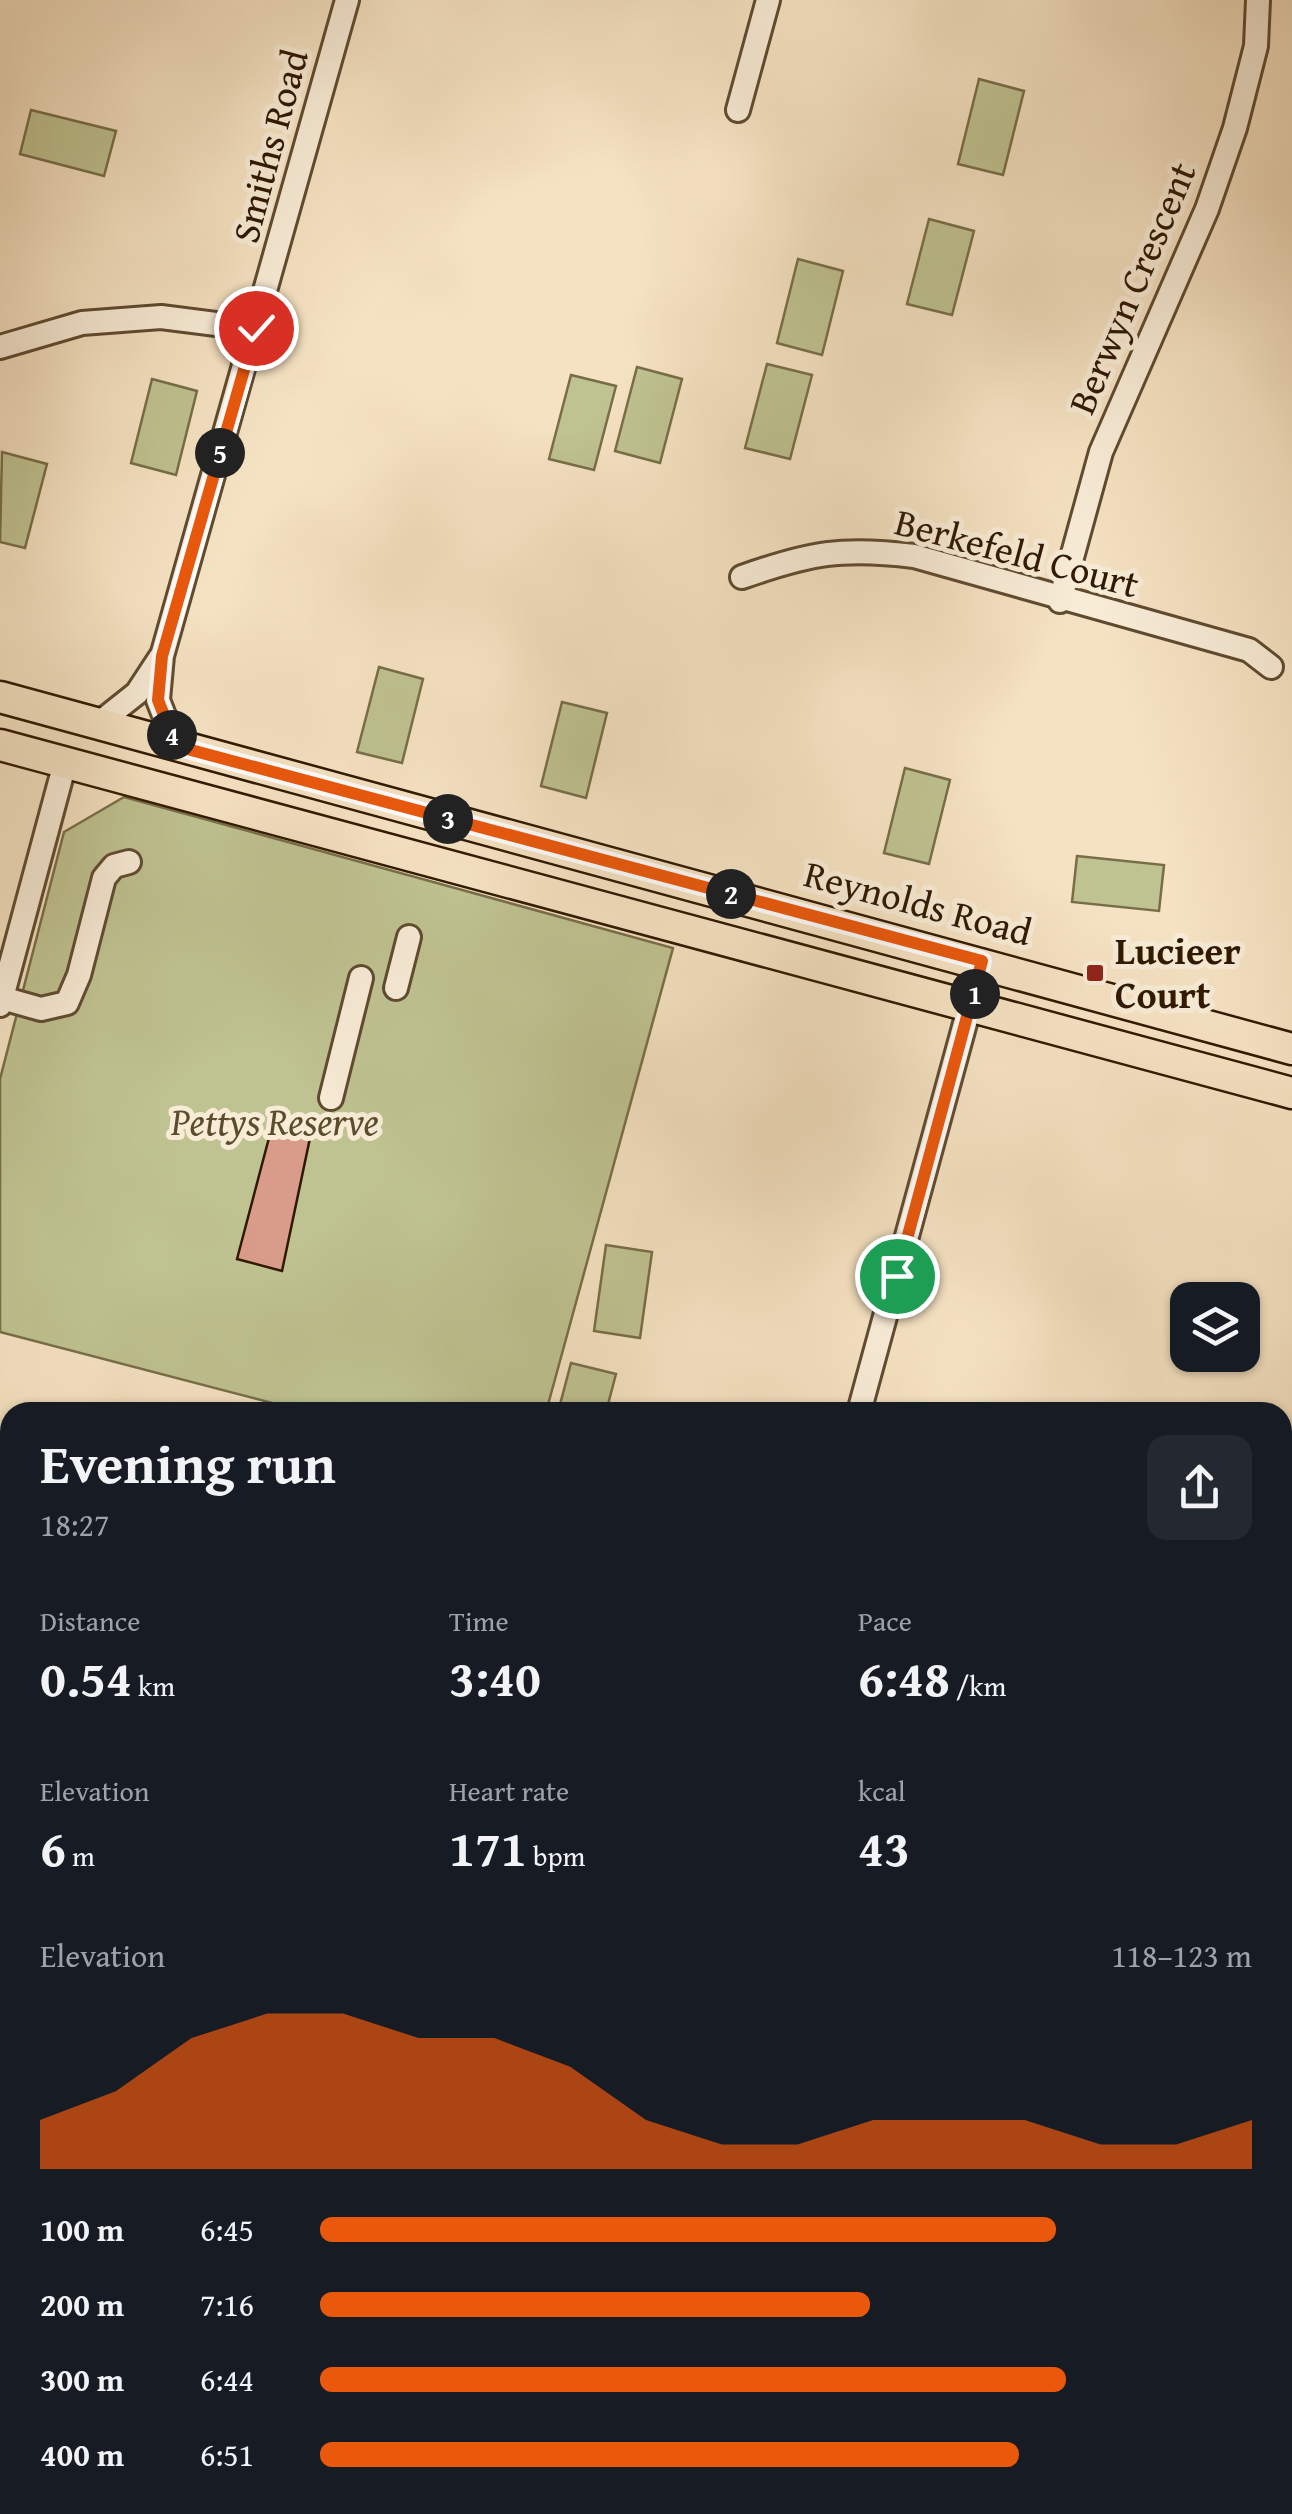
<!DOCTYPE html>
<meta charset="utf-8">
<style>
body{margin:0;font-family:"Gentium Book Plus",serif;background:#242831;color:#f1f3f6;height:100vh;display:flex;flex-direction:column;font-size:38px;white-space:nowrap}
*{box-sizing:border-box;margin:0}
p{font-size:32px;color:#9ea1a6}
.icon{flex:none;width:55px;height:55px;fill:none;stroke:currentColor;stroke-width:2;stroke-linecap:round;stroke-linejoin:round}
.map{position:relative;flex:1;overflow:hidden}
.drawer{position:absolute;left:0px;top:1402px;width:1292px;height:1112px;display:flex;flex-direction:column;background:#171b24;border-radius:30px 30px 0 0;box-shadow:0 2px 8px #0004}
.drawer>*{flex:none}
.controls{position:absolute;left:1170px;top:1282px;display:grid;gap:20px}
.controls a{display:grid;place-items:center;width:90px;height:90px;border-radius:20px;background:#171b24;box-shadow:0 2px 8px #0004;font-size:50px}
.pin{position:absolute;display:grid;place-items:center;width:85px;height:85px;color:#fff;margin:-42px;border:5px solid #fff;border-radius:50%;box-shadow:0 2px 10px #0007}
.km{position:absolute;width:50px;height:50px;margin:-25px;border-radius:50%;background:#222;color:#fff;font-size:28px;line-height:50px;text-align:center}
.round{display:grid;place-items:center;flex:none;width:105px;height:105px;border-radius:20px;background:#242831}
.headline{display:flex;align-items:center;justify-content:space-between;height:170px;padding:0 40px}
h1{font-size:55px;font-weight:700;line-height:75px}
.metrics{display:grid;grid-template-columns:repeat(3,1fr);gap:15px;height:170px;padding:10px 40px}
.metrics div{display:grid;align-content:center}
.metrics b{font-size:50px;font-weight:700}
.metrics small{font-size:28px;font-weight:400}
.metrics p{font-size:28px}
.chart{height:280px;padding:20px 40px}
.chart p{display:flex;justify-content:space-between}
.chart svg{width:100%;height:180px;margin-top:10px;fill:#ea580c;opacity:.7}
ul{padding:0 40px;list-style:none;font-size:32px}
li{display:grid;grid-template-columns:160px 120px 1fr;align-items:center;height:75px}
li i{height:25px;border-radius:12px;background:#ea580c}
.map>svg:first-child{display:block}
.green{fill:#bfc291;stroke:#776e48;stroke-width:2.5}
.building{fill:#da9c8a;stroke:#2f1900;stroke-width:2.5}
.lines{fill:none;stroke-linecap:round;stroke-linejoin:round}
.minor-casing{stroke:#604b30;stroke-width:28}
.major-casing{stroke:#2f1900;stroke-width:35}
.minor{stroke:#f8ecd7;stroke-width:22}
.major{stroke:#f5e2c2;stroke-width:30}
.route-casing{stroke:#fff;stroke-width:20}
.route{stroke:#ea580c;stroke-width:12}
.poi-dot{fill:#8f2418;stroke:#f8ecd7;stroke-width:4}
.labels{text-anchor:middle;stroke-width:10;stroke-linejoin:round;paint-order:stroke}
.street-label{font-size:38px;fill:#2f1900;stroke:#f8ecd7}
.poi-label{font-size:38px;font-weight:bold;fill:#2f1900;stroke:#f8ecd7;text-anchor:start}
.park-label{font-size:38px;font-style:italic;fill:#5a4c2c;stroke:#f8ecd7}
</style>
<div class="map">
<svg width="1292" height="2514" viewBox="0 0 1292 2514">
<rect width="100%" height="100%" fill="#f5e2c2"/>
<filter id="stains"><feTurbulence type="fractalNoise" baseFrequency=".002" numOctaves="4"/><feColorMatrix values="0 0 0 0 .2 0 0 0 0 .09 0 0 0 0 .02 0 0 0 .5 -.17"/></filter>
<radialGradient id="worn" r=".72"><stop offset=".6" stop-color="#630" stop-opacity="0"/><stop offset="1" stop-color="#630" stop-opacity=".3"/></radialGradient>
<!-- green -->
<g class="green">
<polygon points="979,79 1024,91 1003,175 958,164"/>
<polygon points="31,110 116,131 104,176 20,154"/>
<polygon points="929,219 974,231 952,315 907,304"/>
<polygon points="798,259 843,271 822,355 777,343"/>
<polygon points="767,364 812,375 790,459 745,448"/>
<polygon points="637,367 682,379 660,463 615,451"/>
<polygon points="571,375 616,386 594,470 549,459"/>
<polygon points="152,379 197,391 176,475 131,463"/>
<polygon points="2,452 47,464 25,548 0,542"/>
<polygon points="379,667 423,679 402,763 357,752"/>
<polygon points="562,702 607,713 586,798 541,786"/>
<polygon points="905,768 950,780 929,864 884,853"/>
<polygon points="124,797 673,948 546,1412 307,1412 0,1332 0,1079 64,832"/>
<polygon points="1077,856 1164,865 1159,911 1072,902"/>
<polygon points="606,1245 652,1252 640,1338 594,1331"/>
<polygon points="571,1363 616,1374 606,1412 558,1412"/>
</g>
<!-- building -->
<polygon class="building" points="270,1134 310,1138 282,1271 237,1259"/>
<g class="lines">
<defs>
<g id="minor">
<polyline points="738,110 768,0"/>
<polyline points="0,347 82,323 161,317 256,329"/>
<path d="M742,577C810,553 842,547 914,556L1249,650L1271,667"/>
<polyline points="1060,601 1101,452 1207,209 1235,128 1256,46 1258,0"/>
<polyline points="98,724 137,693 160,658"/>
<polyline points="176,746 158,700 162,656 347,0"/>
<polyline points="396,988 409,937"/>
<polyline points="2,998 41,1009 67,1003 79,975 104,878 114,866 129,862"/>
<polyline points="0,1005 65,763"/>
<polyline points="331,1098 361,978"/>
<polyline points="859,1412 982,961"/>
<polyline points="0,1459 10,1462"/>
<polyline points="246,2514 248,2505"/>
</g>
<g id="major">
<polyline points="0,697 1292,1049"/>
<polyline points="0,745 1292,1093"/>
</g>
</defs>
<!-- minor casing -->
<use href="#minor" class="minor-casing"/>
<!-- major casing -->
<use href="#major" class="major-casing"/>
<!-- minor -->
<use href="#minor" class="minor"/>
<!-- major -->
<use href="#major" class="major"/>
</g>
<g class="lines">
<defs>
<polyline id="route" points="256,328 162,656 158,700 176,746 982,961 897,1276"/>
</defs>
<!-- route casing -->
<use href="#route" class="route-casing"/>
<!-- route -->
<use href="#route" class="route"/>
</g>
<!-- markers -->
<rect class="poi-dot" x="1085" y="963" width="20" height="20" rx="5"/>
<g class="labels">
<!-- street labels -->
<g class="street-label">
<text transform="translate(270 146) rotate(-75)" y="13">Smiths Road</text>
<text transform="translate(1132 288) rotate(-67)" y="13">Berwyn Crescent</text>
<text transform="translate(1017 553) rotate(15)" y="13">Berkefeld Court</text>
<text transform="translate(918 903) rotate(15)" y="13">Reynolds Road</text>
</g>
<!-- poi labels -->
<g class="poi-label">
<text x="1115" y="964">Lucieer<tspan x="1115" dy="44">Court</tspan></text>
</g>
<!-- park labels -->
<g class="park-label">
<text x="275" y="1135">Pettys Reserve</text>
</g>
</g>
<rect width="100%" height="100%" filter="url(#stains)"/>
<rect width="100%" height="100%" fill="url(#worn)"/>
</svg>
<div class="controls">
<a><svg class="icon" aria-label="layers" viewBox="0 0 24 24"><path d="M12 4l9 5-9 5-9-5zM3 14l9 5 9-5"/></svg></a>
</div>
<div class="pin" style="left:897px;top:1276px;background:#1e9e55"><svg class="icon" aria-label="arrive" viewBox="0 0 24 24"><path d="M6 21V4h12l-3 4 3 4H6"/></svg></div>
<div class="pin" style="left:256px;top:328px;background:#d93025"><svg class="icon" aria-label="check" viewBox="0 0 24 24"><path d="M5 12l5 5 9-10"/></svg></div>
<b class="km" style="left:975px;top:994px">1</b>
<b class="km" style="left:731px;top:894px">2</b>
<b class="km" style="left:448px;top:819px">3</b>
<b class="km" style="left:172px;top:735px">4</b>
<b class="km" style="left:220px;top:453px">5</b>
<section class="drawer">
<div class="headline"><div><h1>Evening run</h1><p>18:27</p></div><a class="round"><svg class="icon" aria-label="share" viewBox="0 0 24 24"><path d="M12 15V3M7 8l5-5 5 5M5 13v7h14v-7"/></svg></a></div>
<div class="metrics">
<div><p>Distance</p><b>0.54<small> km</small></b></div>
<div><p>Time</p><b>3:40</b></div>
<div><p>Pace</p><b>6:48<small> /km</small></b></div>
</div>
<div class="metrics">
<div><p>Elevation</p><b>6<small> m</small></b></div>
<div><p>Heart rate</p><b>171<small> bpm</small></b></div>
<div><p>kcal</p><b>43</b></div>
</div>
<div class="chart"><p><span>Elevation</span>118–123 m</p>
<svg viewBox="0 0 160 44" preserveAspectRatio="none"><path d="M0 44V32L10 25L20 12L30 6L40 6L50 12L60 12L70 19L80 32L90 38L100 38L110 32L120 32L130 32L140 38L150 38L160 32V44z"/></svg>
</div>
<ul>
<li><b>100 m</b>6:45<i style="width:79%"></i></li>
<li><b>200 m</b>7:16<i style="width:59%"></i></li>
<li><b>300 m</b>6:44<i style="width:80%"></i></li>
<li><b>400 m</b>6:51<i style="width:75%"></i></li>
</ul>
</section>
</div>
